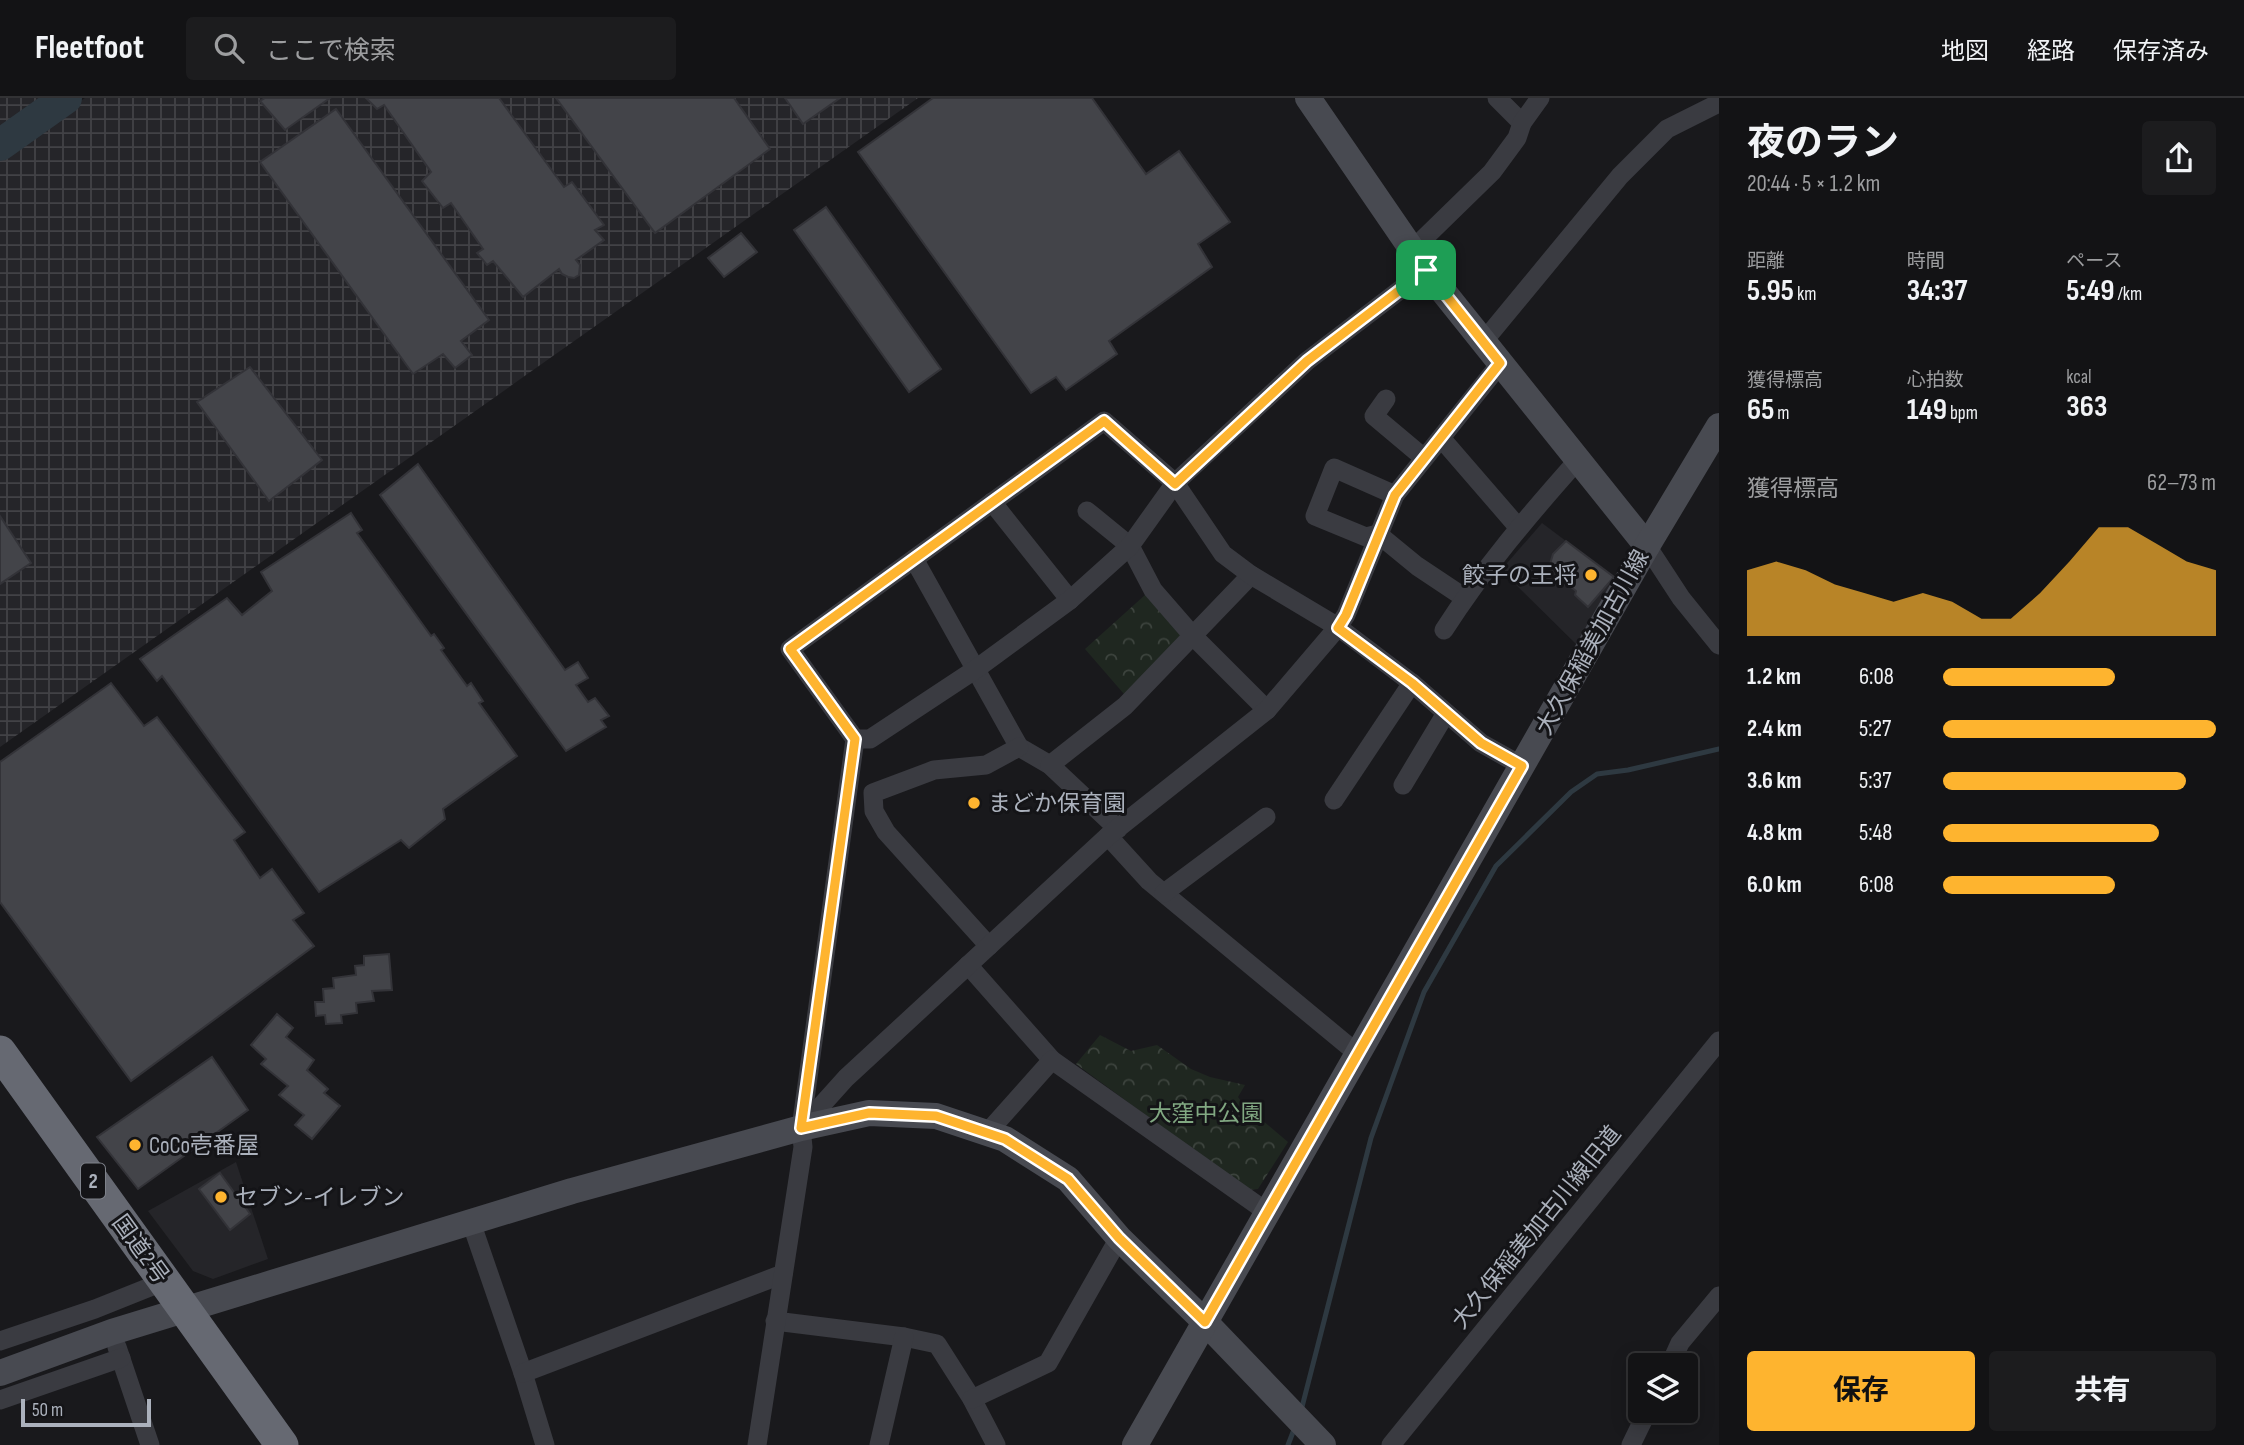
<!DOCTYPE html>
<html lang="ja">
<meta charset="utf-8">
<style>
body{margin:0;font-family:"Sofia Sans Condensed","Noto Sans JP",sans-serif;background:#1c1c1e;color:#f1f3f6;height:100vh;display:flex;flex-direction:column;font-size:26px;white-space:nowrap}
*{box-sizing:border-box;margin:0}
p{font-size:23px;color:#9d9ea0}
.icon{flex:none;width:38px;height:38px;fill:none;stroke:currentColor;stroke-width:2;stroke-linecap:round;stroke-linejoin:round}
.map{position:relative;flex:1;overflow:hidden}
.details{display:flex;flex-direction:column;background:#131315;width:525px}
.details>*{flex:none}
.buttons{position:absolute;left:1628px;top:1255px;display:grid;gap:14px}
.buttons a{display:grid;place-items:center;width:70px;height:70px;border-radius:7px;background:#131315;box-shadow:0 4px 18px #0003,0 0 0 2px #323234;font-size:35px}
.scale{position:absolute;left:21px;bottom:18px;width:130px;box-sizing:border-box;padding-left:7px;border:4px solid #abb1bc;border-top:0;font-size:19px;line-height:24px;white-space:nowrap;color:#abb1bc;-webkit-text-stroke:5px #141417;paint-order:stroke}
.pin{position:absolute;display:grid;place-items:center;width:60px;height:60px;color:#fff;margin:-30px;border-radius:14px;box-shadow:0 4px 10px #0006}
.round{display:grid;place-items:center;flex:none;width:74px;height:74px;border-radius:7px;background:#1c1c1e}
.summary{display:flex;align-items:center;justify-content:space-between;height:119px;padding:0 28px}
h1{font-size:38px;font-weight:700;line-height:52px}
.metrics{display:grid;grid-template-columns:repeat(3,1fr);gap:10px;height:119px;padding:7px 28px}
.metrics div{display:grid;align-content:center}
.metrics b{font-size:30px;font-weight:700}
.metrics small{font-size:19px;font-weight:400}
.metrics p{font-size:19px}
.chart{height:196px;padding:14px 28px}
.chart p{display:flex;justify-content:space-between}
.chart svg{width:100%;height:126px;margin-top:7px;fill:#feb42f;opacity:.7}
.cta{display:flex;gap:14px;margin-top:auto;padding:14px 28px}
.cta a{flex:1;height:80px;border-radius:7px;background:#feb42f;color:#111;font-size:28px;font-weight:700;line-height:80px;text-align:center}
.cta a+a{background:#1c1c1e;color:#f1f3f6}
ul{padding:0 28px;list-style:none;font-size:23px}
li{display:grid;grid-template-columns:112px 84px 1fr;align-items:center;height:52px}
li i{height:18px;border-radius:9px;background:#feb42f}
header{display:flex;align-items:center;gap:42px;box-sizing:border-box;height:98px;padding:0 35px;background:#131315;border-bottom:2px solid #323234}
header strong{font-size:33px}
nav{display:flex;gap:38px;margin-inline-start:auto;font-size:24px}
.search{width:490px;height:63px;background:#1c1c1e;display:flex;align-items:center;gap:18px;box-sizing:border-box;padding:0 24px;border-radius:7px;color:#9d9ea0;font-size:26px}
main{display:flex;flex:1;min-height:0}
.map>svg:first-child{display:block}
.built{fill:#252529}
.industrial{fill:url(#industrial-grid)}
.forest{fill:url(#forest-crowns)}
.lines{fill:none;stroke-linecap:round;stroke-linejoin:round}
.stream{stroke:#2e3941;stroke-width:5}
.river{stroke:#2e3941;stroke-width:32}
.building{fill:#434449;stroke:#333338;stroke-width:2}
.street{stroke:#3a3b41;stroke-width:19}
.secondary{stroke:#484a51;stroke-width:26}
.highway{stroke:#666972;stroke-width:33}
.route-casing{stroke:#fff;stroke-width:14}
.route{stroke:#feb42f;stroke-width:9}
.poi-dot{fill:#feb42f;stroke:#141417;stroke-width:2.5}
.labels{text-anchor:middle;stroke-width:6;stroke-linejoin:round;paint-order:stroke}
.shield{fill:#141417;stroke:#7e828a;stroke-width:2}
.shield-label{font-size:21px;font-weight:bold;fill:#abb1bc}
.poi-label{font-size:23px;fill:#abb1bc;stroke:#141417;text-anchor:start}
.street-label{font-size:23px;fill:#abb1bc;stroke:#141417}
.park-label{font-size:23px;fill:#81a882;stroke:#141417}
</style>
<header>
<strong>Fleetfoot</strong>
<div class="search"><svg class="icon" aria-label="search" viewBox="0 0 24 24"><circle cx="10" cy="10" r="6"/><path d="M15 15l6 6"/></svg>ここで検索</div>
<nav><a>地図</a><a>経路</a><a>保存済み</a></nav>
</header>
<main>
<div class="map">
<svg width="1719" height="1347" viewBox="0 0 1719 1347">
<defs>
<pattern id="industrial-grid" width="8" height="8" patternUnits="userSpaceOnUse" patternTransform="scale(1.75)"><rect width="8" height="8" fill="#252529"/><path d="M0 4h8M4 0v8" fill="none" stroke="#424246"/></pattern>
<pattern id="forest-crowns" width="20" height="18" patternUnits="userSpaceOnUse" patternTransform="scale(1.75)"><rect width="20" height="18" fill="#1f2720"/><path d="M2 6a3 3 0 1 1 6 0M12 15a3 3 0 1 1 6 0" fill="none" stroke="#3d443e"/></pattern>
</defs>
<rect width="100%" height="100%" fill="#19191c"/>
<!-- built -->
<g class="built">
<polygon points="1542,425 1614,479 1578,548 1501,472"/>
<polygon points="236,1064 268,1161 213,1181 193,1173 148,1113"/>
</g>
<!-- industrial -->
<g class="industrial">
<polygon points="0,0 55,0 0,39"/>
<polygon points="85,0 918,0 0,649 0,59"/>
</g>
<!-- forest -->
<g class="forest">
<polygon points="1145,497 1180,536 1180,545 1124,596 1085,551"/>
<polygon points="1100,937 1131,953 1157,947 1191,971 1210,979 1245,987 1238,999 1243,1006 1288,1044 1258,1091 1248,1092 1076,966"/>
</g>
<g class="lines">
<!-- stream -->
<g class="stream">
<polyline points="1301,1313 1371,1040 1424,894 1496,768 1571,694 1597,676 1628,672 1719,651"/>
<polyline points="1288,1347 1295,1329"/>
</g>
<!-- river -->
<polyline class="river" points="0,47 66,0"/>
</g>
<!-- building -->
<g class="building">
<polygon points="265,0 330,0 285,32 260,3"/>
<polygon points="366,0 499,0 564,89 572,84 604,127 595,132 604,142 576,162 580,167 579,177 574,180 568,179 562,176 559,171 523,199 493,163 487,167 477,155 483,151 451,105 443,110 422,83 431,74 384,7 377,11"/>
<polygon points="556,0 734,0 770,51 655,135"/>
<polygon points="785,0 840,0 803,26"/>
<polygon points="933,0 1092,0 1146,76 1179,53 1230,124 1198,146 1212,169 1109,243 1117,256 1066,292 1056,279 1031,295 858,54"/>
<polygon points="336,11 489,222 461,243 472,257 455,270 443,256 413,276 260,64"/>
<polygon points="826,109 941,271 909,294 794,132"/>
<polygon points="741,135 757,154 724,179 708,160"/>
<polygon points="250,269 322,362 269,403 197,304"/>
<polygon points="418,366 565,572 578,564 588,580 576,587 588,604 595,600 609,618 601,622 606,629 566,653 380,397"/>
<polygon points="351,415 362,432 357,435 431,538 434,536 444,550 441,552 467,588 471,585 483,603 479,605 517,658 443,711 445,721 409,750 401,742 319,794 162,578 157,583 140,561 227,500 242,517 272,493 261,474"/>
<polygon points="0,418 31,465 0,486"/>
<polygon points="1566,443 1614,479 1588,509 1575,497 1576,493 1557,477 1550,466 1553,456"/>
<polygon points="111,585 144,628 157,619 245,734 234,742 260,780 272,771 304,815 293,822 314,848 131,983 0,804 0,664"/>
<polygon points="389,856 392,892 372,893 374,903 356,905 357,915 341,917 342,925 326,926 325,917 316,918 315,904 324,904 323,891 334,890 333,880 356,877 355,868 364,867 364,858"/>
<polygon points="277,916 293,930 286,939 314,962 307,972 328,991 324,995 340,1008 312,1041 295,1027 304,1017 279,997 288,988 261,966 266,961 251,947"/>
<polygon points="212,959 248,1012 138,1091 97,1039"/>
<polygon points="220,1075 236,1097 239,1095 248,1108 246,1110 250,1116 230,1132 199,1091"/>
</g>
<g class="lines">
<!-- street -->
<g class="street">
<polyline points="1497,0 1522,25"/>
<polyline points="1412,152 1492,74 1517,40 1522,25 1540,0"/>
<polyline points="1483,244 1620,78 1667,31 1719,5"/>
<polyline points="1386,301 1374,318 1424,360"/>
<polyline points="1441,340 1518,429"/>
<polyline points="1395,397 1334,370 1315,418 1366,439 1378,436 1417,468 1465,500"/>
<polyline points="992,404 1070,502"/>
<polyline points="1087,413 1130,448 1153,492 1193,538 1267,612"/>
<polyline points="1647,448 1681,500 1719,547"/>
<polyline points="914,461 1019,649 1050,667 1118,731"/>
<path d="M1444,532C1483,471 1529,417 1577,363"/>
<polyline points="855,641 870,641 976,571 1070,502 1130,448 1175,385 1307,263 1426,172"/>
<polyline points="1050,667 1125,608 1251,477"/>
<polyline points="1403,687 1446,615"/>
<polyline points="1334,702 1412,585"/>
<polyline points="1108,738 1149,783 1358,956"/>
<polyline points="1164,795 1266,719"/>
<polyline points="989,848 886,734 874,713 873,695 934,672 986,667 1019,649"/>
<polyline points="968,867 1052,962"/>
<polyline points="801,1030 846,980 1108,738 1267,612 1338,529 1346,517 1395,397 1500,266"/>
<polyline points="987,1035 1052,962 1267,1114"/>
<polyline points="471,1124 523,1275 545,1347"/>
<polyline points="775,1223 904,1239 937,1246 972,1301 996,1347"/>
<polyline points="0,1243 95,1211 165,1183"/>
<polyline points="117,1249 150,1347"/>
<polyline points="1670,1267 1680,1245 1719,1198"/>
<polyline points="523,1275 783,1176"/>
<polyline points="972,1301 1048,1265 1119,1140"/>
<polyline points="0,1302 121,1260"/>
<polyline points="757,1347 803,1049 801,1030 855,641 790,551 1104,323 1175,385 1223,456 1251,477 1338,529 1412,585 1481,645 1522,668"/>
<polyline points="879,1347 904,1239"/>
<polyline points="1391,1347 1719,943"/>
<polyline points="1631,1347 1648,1312"/>
</g>
<!-- secondary -->
<g class="secondary">
<polyline points="1308,0 1426,172 1647,448"/>
<polyline points="0,1275 112,1234 572,1093 801,1030 869,1015 936,1018 1005,1041 1068,1081 1119,1140 1205,1224 1323,1347"/>
<polyline points="1135,1347 1647,448 1719,328"/>
</g>
<!-- highway -->
<polyline class="highway" points="0,954 282,1347"/>
</g>
<g class="lines">
<defs>
<polygon id="route" points="1426,172 1500,265 1395,397 1346,517 1338,530 1412,585 1481,645 1522,668 1205,1224 1119,1140 1068,1081 1005,1041 936,1018 869,1015 801,1030 855,641 790,551 1104,323 1175,386 1307,263"/>
</defs>
<!-- route casing -->
<use href="#route" class="route-casing"/>
<!-- route -->
<use href="#route" class="route"/>
</g>
<!-- markers -->
<g class="poi-dot">
<circle cx="1591" cy="477" r="7"/>
<circle cx="974" cy="705" r="7"/>
<circle cx="135" cy="1047" r="7"/>
<circle cx="221" cy="1099" r="7"/>
</g>
<g class="labels">
<!-- shield labels -->
<rect class="shield" x="81" y="1065.5" width="24" height="35" rx="5"/>
<g class="shield-label">
<text x="93" y="1090">2</text>
</g>
<!-- poi labels -->
<g class="poi-label">
<text x="1577" y="485" text-anchor="end">餃子の王将</text>
<text x="988" y="713">まどか保育園</text>
<text x="149" y="1055">CoCo壱番屋</text>
<text x="235" y="1107">セブン-イレブン</text>
</g>
<!-- street labels -->
<g class="street-label">
<text transform="translate(1592 544) rotate(-61)" y="8">大久保稲美加古川線</text>
<text transform="translate(1536 1129) rotate(-51)" y="8">大久保稲美加古川線旧道</text>
<text transform="translate(141 1151) rotate(54)" y="8">国道2号</text>
</g>
<!-- park labels -->
<g class="park-label">
<text x="1206" y="1023">大窪中公園</text>
</g>
</g>
</svg>
<div class="buttons">
<a><svg class="icon" aria-label="layers" viewBox="0 0 24 24"><path d="M12 4l9 5-9 5-9-5zM3 14l9 5 9-5"/></svg></a>
</div>
<div class="scale">50 m</div>
<div class="pin" style="left:1426px;top:172px;background:#1e9e55"><svg class="icon" aria-label="arrive" viewBox="0 0 24 24"><path d="M6 21V4h12l-3 4 3 4H6"/></svg></div>
</div>
<section class="details">
<div class="summary"><div><h1>夜のラン</h1><p>20:44 · 5 × 1.2 km</p></div><a class="round"><svg class="icon" aria-label="share" viewBox="0 0 24 24"><path d="M12 15V3M7 8l5-5 5 5M5 13v7h14v-7"/></svg></a></div>
<div class="metrics">
<div><p>距離</p><b>5.95<small> km</small></b></div>
<div><p>時間</p><b>34:37</b></div>
<div><p>ペース</p><b>5:49<small> /km</small></b></div>
</div>
<div class="metrics">
<div><p>獲得標高</p><b>65<small> m</small></b></div>
<div><p>心拍数</p><b>149<small> bpm</small></b></div>
<div><p>kcal</p><b>363</b></div>
</div>
<div class="chart"><p><span>獲得標高</span>62–73 m</p>
<svg viewBox="0 0 160 44" preserveAspectRatio="none"><path d="M0 44V21L10 18L20 21L30 26L40 29L50 32L60 29L70 32L80 38L90 38L100 29L110 18L120 6L130 6L140 12L150 18L160 21V44z"/></svg>
</div>
<ul>
<li><b>1.2 km</b>6:08<i style="width:63%"></i></li>
<li><b>2.4 km</b>5:27<i style="width:100%"></i></li>
<li><b>3.6 km</b>5:37<i style="width:89%"></i></li>
<li><b>4.8 km</b>5:48<i style="width:79%"></i></li>
<li><b>6.0 km</b>6:08<i style="width:63%"></i></li>
</ul>
<div class="cta"><a>保存</a><a>共有</a></div>
</section>
</main>
